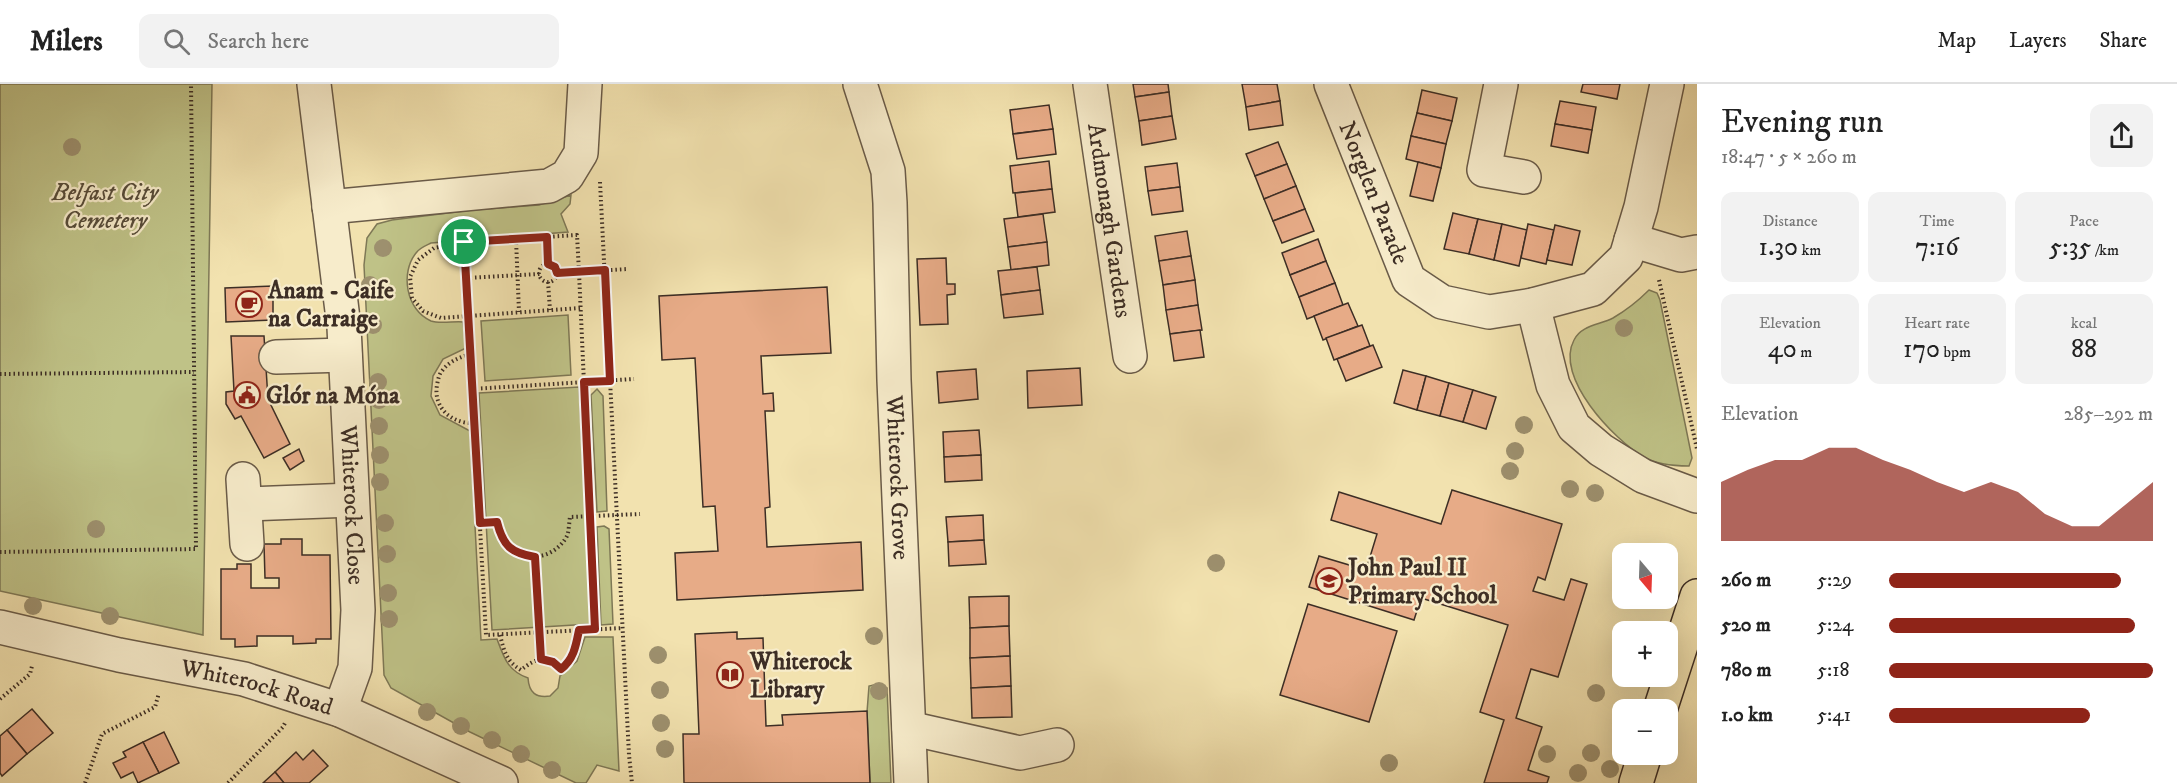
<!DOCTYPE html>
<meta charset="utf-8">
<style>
body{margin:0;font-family:"IM FELL DW Pica",serif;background:#f2f2f2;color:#222;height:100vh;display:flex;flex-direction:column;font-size:22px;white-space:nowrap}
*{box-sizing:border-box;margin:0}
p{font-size:20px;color:#767676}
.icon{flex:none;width:33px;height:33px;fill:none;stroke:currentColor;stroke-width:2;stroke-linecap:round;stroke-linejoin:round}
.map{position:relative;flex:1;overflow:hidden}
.drawer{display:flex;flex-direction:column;background:#fff;width:480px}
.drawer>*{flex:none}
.needle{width:39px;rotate:161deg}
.buttons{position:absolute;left:1612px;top:459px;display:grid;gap:12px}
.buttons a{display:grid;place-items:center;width:66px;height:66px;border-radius:12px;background:#fff;box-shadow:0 6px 24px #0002;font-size:30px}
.pin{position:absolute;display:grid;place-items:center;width:51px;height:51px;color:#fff;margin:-26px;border:3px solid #fff;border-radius:50%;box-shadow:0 2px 6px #0007}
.round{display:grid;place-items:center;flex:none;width:63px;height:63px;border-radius:12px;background:#f2f2f2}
.headline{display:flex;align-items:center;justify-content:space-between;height:102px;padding:0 24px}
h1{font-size:33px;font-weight:600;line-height:45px}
.stats{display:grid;grid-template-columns:repeat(3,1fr);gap:9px;height:102px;padding:6px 24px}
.stats div{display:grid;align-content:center;border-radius:12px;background:#f2f2f2;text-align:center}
.stats b{font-size:26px;font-weight:600}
.stats small{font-size:16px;font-weight:400}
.stats p{font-size:16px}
.chart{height:168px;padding:12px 24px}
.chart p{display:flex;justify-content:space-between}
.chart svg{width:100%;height:108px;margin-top:6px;fill:#8f2418;opacity:.7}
ul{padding:0 24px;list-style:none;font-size:20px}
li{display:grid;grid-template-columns:96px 72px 1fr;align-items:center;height:45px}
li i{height:15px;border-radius:8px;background:#8f2418}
header{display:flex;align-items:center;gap:36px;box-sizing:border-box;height:84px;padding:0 30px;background:#fff;border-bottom:2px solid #e0e0e0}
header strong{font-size:28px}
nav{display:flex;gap:33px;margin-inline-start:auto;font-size:21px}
.search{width:420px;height:54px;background:#f2f2f2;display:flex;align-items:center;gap:15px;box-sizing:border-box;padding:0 21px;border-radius:12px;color:#767676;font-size:22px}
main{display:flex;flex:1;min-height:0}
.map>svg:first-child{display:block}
.green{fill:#bfc287;stroke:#7e7856;stroke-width:1.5}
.building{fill:#e7ab87;stroke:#3d2e25;stroke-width:1.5}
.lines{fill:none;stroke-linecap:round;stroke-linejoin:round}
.minor-casing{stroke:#6a5b48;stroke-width:36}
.highway-casing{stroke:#3d2e25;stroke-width:36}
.path{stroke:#3d2e25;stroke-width:4;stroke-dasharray:1.5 3;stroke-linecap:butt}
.minor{stroke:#f7eccb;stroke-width:33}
.highway{stroke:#f2e2af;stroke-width:33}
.tree{fill:#9d906e}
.route-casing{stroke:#fff;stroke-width:12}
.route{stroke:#8f2418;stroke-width:8}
.labels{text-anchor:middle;stroke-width:4.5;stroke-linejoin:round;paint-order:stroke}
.park-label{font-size:24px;font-style:italic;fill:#574c39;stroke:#f7eccb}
.street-label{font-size:24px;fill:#3d2e25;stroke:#f7eccb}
.poi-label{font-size:24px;font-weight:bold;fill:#3d2e25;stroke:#f7eccb;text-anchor:start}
</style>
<header>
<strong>Milers</strong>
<div class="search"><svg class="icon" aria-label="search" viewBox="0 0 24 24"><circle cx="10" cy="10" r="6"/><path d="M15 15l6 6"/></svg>Search here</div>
<nav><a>Map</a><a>Layers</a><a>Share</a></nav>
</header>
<main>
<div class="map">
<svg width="1697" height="699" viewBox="0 0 1697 699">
<rect width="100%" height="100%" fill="#f2e2af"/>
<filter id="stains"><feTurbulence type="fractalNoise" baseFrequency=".00333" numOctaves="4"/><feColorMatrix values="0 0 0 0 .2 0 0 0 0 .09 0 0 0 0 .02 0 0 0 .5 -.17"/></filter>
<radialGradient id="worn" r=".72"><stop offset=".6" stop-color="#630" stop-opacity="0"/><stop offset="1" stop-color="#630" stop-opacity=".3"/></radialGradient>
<!-- green -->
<g class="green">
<polygon points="0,0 212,0 203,551 0,507"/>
<path d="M571,111L570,120L561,130L568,148L431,159C427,161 419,164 416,169C400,189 406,226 431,237C439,240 455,237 463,238L466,264L443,275L433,292L431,312L440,331L470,347L481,556L497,555C504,574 508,587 528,594C529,609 536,614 550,612L558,604L560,592L577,577L585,553H613L619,687L597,681L586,699H576L470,648L391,604L384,591L364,181L367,154L377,140L392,136L472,126L539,121Z"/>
<path d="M1649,206L1657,209L1660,216L1692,374L1689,382C1676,382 1656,380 1644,373C1614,356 1554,293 1574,256C1581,241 1600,241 1613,234C1625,227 1639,216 1649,206Z"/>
<polygon points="568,231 571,291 485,297 481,237"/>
<polygon points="579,303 591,540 492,546 479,309"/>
<polygon points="597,305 603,312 607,427 597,428 591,311"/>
<polygon points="604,442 609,445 613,540 601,541 597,443"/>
<polygon points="878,600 887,604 891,699 870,699 867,628 869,602"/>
</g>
<!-- building -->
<g class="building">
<polygon points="1133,0 1168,0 1169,8 1135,13"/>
<polygon points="1242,0 1277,0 1280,17 1246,23"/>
<polygon points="1583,0 1620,0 1617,15 1581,8"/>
<polygon points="1422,6 1457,14 1452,37 1417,29"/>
<polygon points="1169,8 1172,32 1139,37 1135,13"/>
<polygon points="1280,17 1283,41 1249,46 1246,23"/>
<polygon points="1560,17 1596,23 1592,46 1555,40"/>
<polygon points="1049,21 1053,45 1013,50 1010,26"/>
<polygon points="1417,29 1452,37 1446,60 1411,52"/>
<polygon points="1172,32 1176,55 1142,61 1139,37"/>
<polygon points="1555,40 1592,46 1588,69 1551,62"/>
<polygon points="1053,45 1056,70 1017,75 1013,50"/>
<polygon points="1411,52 1446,60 1441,84 1406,75"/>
<polygon points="1278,58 1287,80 1255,92 1246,70"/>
<polygon points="1049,77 1052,105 1013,109 1010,82"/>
<polygon points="1418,78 1441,84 1433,117 1410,112"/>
<polygon points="1177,79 1180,103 1148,107 1145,83"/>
<polygon points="1287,80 1296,102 1264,115 1255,92"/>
<polygon points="1296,102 1305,125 1273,137 1264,115"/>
<polygon points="1180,103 1183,127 1152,131 1148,107"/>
<polygon points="1052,105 1055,128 1018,133 1015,109"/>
<polygon points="1305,125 1314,147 1282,159 1273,137"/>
<polygon points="1453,129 1478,135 1469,170 1444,165"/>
<polygon points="1043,130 1047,158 1008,163 1004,135"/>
<polygon points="1478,135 1502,140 1494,176 1469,170"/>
<polygon points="1502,140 1527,146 1519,182 1494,176"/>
<polygon points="1528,140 1554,146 1546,180 1521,174"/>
<polygon points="1555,141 1580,147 1572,181 1547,176"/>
<polygon points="1187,147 1191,172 1159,177 1155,152"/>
<polygon points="1318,155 1326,177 1290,191 1282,169"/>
<polygon points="1047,158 1049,181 1011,186 1008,163"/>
<polygon points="1191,172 1195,196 1163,201 1159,177"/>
<polygon points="946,174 947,200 955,200 955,210 947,211 948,240 920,241 917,175"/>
<polygon points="1326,177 1335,199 1299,213 1290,191"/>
<polygon points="1037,183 1040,206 1001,211 998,187"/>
<polygon points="1195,196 1198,221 1166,226 1163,201"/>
<polygon points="1335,199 1343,221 1307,235 1299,213"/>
<polygon points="273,202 273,236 226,238 225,204"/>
<polygon points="827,203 831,269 761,272 763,310 773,309 774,327 765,327 770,423 765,424 767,463 861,458 863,506 677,516 675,469 718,467 715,422 703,423 695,274 662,276 659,212"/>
<polygon points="1040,206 1043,230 1004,234 1001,211"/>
<polygon points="1348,219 1358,242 1323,256 1314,232"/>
<polygon points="1198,221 1202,246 1170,250 1166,226"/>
<polygon points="1362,241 1370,262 1334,276 1326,254"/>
<polygon points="1200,246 1204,273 1174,277 1170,250"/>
<polygon points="231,252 264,252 268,315 290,360 264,374 241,332 235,335 226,320 226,308 234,307"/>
<polygon points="1373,261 1382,283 1346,297 1337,275"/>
<polygon points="1080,284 1082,321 1028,324 1027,287"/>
<polygon points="976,285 978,315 939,319 937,288"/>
<polygon points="1403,286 1426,292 1417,326 1394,319"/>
<polygon points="1426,292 1449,299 1440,332 1417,326"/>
<polygon points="1449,299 1473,306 1463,338 1440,332"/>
<polygon points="1473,306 1496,313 1486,345 1463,338"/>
<polygon points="979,346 981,371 944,373 943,348"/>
<polygon points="299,365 304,377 290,386 283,374"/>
<polygon points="981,371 982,396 945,398 944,373"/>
<polygon points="1452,406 1562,440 1545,496 1538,493 1533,507 1564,516 1571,495 1587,500 1558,593 1531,585 1516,634 1542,643 1528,686 1549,693 1547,699 1484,699 1504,636 1480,628 1508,541 1421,514 1414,536 1309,503 1319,472 1366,486 1377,450 1331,436 1339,408 1441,440"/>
<polygon points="983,431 984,456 948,458 946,433"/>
<polygon points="281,455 302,455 302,471 330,471 331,555 316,555 316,559 293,560 293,552 257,552 257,562 235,563 235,555 221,555 221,485 237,485 237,480 251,480 251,504 279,504 279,494 265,494 264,460 281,460"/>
<polygon points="984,456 986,480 949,482 948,458"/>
<polygon points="1009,512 1009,542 970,544 969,513"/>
<polygon points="1308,520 1397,547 1369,638 1280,611"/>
<polygon points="1009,542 1010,572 970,574 970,544"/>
<polygon points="737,548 737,555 763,554 766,642 783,641 782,631 867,627 870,699 684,699 683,650 699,650 695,550"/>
<polygon points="1010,572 1011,602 971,604 970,574"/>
<polygon points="1011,602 1012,633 972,634 971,604"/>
<polygon points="32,625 53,649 27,670 7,646"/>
<polygon points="7,646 27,670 2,692 0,689 0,652"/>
<polygon points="164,648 179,679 159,689 143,658"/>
<polygon points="143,658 159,689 138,699 133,688 121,694 113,679 126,673 123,668"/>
<polygon points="313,666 328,682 309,699 284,699 275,688 296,668 303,676"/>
<polygon points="275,688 284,699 263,699"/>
</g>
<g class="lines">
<defs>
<g id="minor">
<path id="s1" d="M314,0L344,243L358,526L355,584L340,626"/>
<path id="s2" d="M860,0L888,87L890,119L894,296L911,699"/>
<path id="s3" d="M1090,0L1130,272"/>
<path id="s4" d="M1331,0L1409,196L1442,218L1489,228L1533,221L1593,205L1626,173L1641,123L1667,0"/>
<polyline points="1501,0 1484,86 1524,93"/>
<polyline points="329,123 549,102 567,92 581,69 585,0"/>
<polyline points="1631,156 1681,171 1697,168"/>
<polyline points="1533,221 1553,301 1574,343 1601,366 1643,392 1697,412"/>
<polyline points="276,273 345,271"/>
<polyline points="243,395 247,460"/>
<polyline points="245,420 352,416"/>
<path id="s5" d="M0,543L119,571L244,595L340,626L501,699"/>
<polyline points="909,644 1020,669 1057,661"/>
</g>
<g id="highway">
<polyline points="1660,626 1697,512"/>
<polyline points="1636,699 1645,670"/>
</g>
</defs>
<!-- minor casing -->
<use href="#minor" class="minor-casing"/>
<!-- highway casing -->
<use href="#highway" class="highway-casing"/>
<!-- path -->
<g class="path">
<polyline points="600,98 629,671 632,699"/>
<polyline points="547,153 548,180"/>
<polyline points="516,155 519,228"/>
<polyline points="464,158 486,551 623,544"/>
<circle cx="548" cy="189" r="9"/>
<polyline points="557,189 628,185"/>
<polyline points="466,194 540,190"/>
<polyline points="1659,196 1697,365"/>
<polyline points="548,198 550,226"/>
<polyline points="580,224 441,234 423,227 412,214 410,193 418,176 434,164 464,158 577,151 579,188 595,545"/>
<path d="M470,270C459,274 449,277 442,287C439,290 438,296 437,301C433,324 452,340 474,339"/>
<polyline points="0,290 194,288"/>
<polyline points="472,305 634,295"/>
<path d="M480,439L497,438C499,447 501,458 509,464C528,479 555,474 567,452C569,447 569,439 570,433L640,430"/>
<polyline points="0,468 196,465 191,0"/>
<polyline points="535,473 541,575"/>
<path d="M500,551C504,567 506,577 521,586C536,574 545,571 561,584C574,575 576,561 579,546"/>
<polyline points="0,615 30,590 32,582"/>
<polyline points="85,699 102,650 155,623 159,609"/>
<polyline points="228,699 283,643 285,639"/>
</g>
<!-- minor -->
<use href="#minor" class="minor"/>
<!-- highway -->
<use href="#highway" class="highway"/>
</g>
<!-- trees -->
<g class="tree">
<circle cx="72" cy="63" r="9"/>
<circle cx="383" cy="164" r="9"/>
<circle cx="370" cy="201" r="9"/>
<circle cx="373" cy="241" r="9"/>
<circle cx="1624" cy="244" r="9"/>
<circle cx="378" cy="298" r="9"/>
<circle cx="379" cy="316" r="9"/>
<circle cx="1524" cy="341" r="9"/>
<circle cx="379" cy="342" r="9"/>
<circle cx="1515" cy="367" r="9"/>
<circle cx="380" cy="371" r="9"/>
<circle cx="1510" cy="387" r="9"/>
<circle cx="380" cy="398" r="9"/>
<circle cx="1570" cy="405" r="9"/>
<circle cx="1595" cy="409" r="9"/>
<circle cx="385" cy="439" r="9"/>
<circle cx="96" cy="445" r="9"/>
<circle cx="387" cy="470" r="9"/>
<circle cx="1216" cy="479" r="9"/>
<circle cx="388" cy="509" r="9"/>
<circle cx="33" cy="522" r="9"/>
<circle cx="110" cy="532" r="9"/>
<circle cx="389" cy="535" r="9"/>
<circle cx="874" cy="552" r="9"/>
<circle cx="658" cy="571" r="9"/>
<circle cx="660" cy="606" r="9"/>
<circle cx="879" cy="607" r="9"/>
<circle cx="1596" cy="609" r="9"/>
<circle cx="427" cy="628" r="9"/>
<circle cx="661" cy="639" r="9"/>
<circle cx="461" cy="642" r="9"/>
<circle cx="492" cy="656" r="9"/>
<circle cx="665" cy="665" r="9"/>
<circle cx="1591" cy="669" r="9"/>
<circle cx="521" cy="670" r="9"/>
<circle cx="1547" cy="670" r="9"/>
<circle cx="1389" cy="679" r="9"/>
<circle cx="1610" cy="685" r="9"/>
<circle cx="552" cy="686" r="9"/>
<circle cx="1578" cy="689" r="9"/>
</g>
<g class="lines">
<defs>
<path id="route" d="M547,153L548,180L555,183L557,189L605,186L610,297L584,298L595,545L579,546C576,561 574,575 561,585L553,578L541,575L535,473C511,469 503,462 497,438L480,439L464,158Z"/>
</defs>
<!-- route casing -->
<use href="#route" class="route-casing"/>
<!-- route -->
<use href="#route" class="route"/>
</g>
<!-- icons -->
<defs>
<symbol id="cafe-ring" viewBox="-11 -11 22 22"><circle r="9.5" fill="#f7eccb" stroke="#8f2418" stroke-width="1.5"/><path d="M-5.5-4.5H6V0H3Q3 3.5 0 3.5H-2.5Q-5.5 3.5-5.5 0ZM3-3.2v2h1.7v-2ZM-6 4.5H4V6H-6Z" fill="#8f2418"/></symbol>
<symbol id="civic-ring" viewBox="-11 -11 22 22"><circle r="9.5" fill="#f7eccb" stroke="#8f2418" stroke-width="1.5"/><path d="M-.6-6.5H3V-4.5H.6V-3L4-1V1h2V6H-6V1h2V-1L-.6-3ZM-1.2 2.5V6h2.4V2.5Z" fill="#8f2418"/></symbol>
<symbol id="school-ring" viewBox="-11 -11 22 22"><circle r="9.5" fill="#f7eccb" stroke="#8f2418" stroke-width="1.5"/><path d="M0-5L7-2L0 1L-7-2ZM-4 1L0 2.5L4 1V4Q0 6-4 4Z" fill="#8f2418"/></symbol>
<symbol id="library-ring" viewBox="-11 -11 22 22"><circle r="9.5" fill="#f7eccb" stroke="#8f2418" stroke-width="1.5"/><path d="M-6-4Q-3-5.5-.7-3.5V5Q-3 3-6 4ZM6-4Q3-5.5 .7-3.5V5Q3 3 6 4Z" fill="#8f2418"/></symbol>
</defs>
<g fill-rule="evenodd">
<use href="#cafe-ring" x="234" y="205" width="30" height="30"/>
<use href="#civic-ring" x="232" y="296" width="30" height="30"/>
<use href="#school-ring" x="1314" y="482" width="30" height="30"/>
<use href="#library-ring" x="715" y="576" width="30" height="30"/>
</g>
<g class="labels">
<!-- park labels -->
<g class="park-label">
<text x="105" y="116">Belfast City<tspan x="105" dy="28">Cemetery</tspan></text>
</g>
<!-- street labels -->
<g class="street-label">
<text dy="8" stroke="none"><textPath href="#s4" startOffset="117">Norglen Parade</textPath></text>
<text dy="8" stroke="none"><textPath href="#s3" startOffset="138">Ardmonagh Gardens</textPath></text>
<text dy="8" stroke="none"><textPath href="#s2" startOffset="398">Whiterock Grove</textPath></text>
<text dy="8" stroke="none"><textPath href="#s1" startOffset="423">Whiterock Close</textPath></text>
<text dy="8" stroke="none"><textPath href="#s5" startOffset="264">Whiterock Road</textPath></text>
</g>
<!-- poi labels -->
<g class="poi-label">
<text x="268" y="214">Anam - Caife<tspan x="268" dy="28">na Carraige</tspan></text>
<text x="266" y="319">Glór na Móna</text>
<text x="1348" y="491">John Paul II<tspan x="1348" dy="28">Primary School</tspan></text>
<text x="750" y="585">Whiterock<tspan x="750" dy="28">Library</tspan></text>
</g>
</g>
<rect width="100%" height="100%" filter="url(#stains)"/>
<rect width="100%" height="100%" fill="url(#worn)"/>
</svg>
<div class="buttons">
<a><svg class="needle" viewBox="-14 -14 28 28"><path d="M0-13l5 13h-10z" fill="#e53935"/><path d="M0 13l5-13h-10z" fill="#767676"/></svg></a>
<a>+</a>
<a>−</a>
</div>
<div class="pin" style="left:464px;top:158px;background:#1e9e55"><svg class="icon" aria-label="arrive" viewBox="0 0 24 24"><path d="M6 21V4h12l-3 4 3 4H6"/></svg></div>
</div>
<section class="drawer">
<div class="headline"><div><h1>Evening run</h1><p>18:47 · 5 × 260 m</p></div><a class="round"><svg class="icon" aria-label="share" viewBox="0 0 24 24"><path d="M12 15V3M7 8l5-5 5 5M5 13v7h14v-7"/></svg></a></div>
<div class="stats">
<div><p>Distance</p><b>1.30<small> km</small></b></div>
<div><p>Time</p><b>7:16</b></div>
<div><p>Pace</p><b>5:35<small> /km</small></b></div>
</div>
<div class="stats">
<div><p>Elevation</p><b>40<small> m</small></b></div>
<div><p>Heart rate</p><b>170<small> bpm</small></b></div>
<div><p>kcal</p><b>88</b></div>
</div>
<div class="chart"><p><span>Elevation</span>285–292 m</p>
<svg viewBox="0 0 160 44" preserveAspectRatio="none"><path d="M0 44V20L10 15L20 11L30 11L40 6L50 6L60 11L70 15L80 20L90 24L100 20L110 24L120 33L130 38L140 38L150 29L160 20V44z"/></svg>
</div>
<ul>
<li><b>260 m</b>5:29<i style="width:88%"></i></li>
<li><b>520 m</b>5:24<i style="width:93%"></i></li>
<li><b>780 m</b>5:18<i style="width:100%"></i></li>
<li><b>1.0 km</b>5:41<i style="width:76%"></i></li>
</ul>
</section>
</main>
